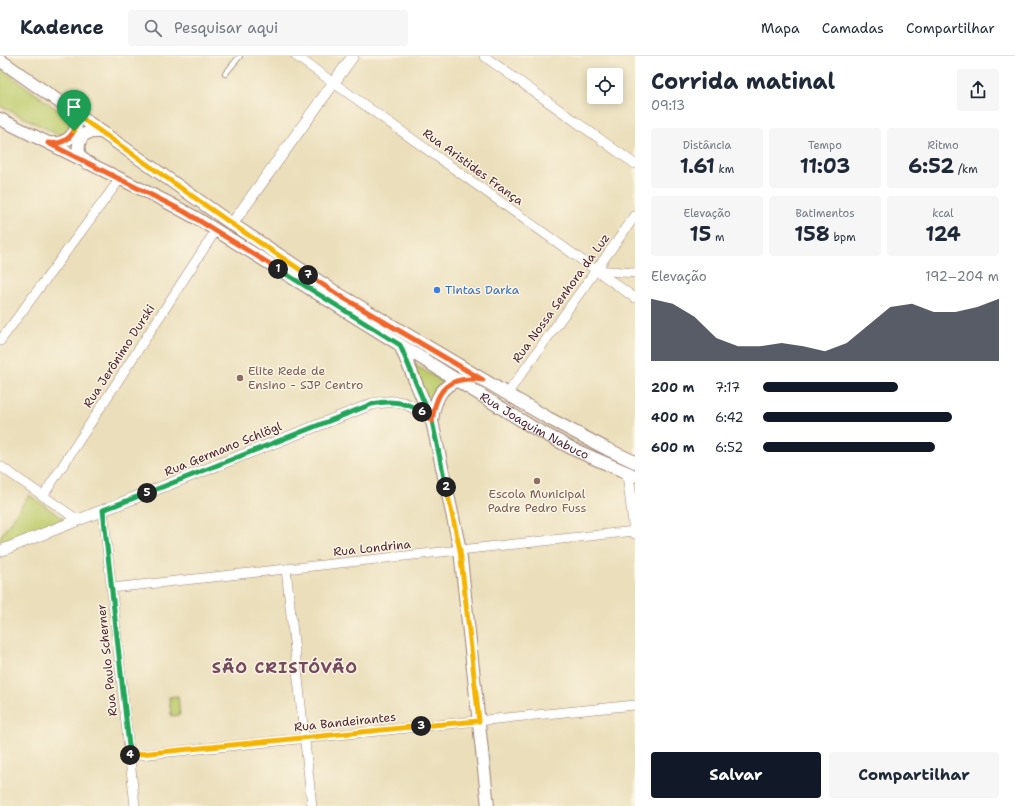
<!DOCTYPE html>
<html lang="pt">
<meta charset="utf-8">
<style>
body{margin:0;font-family:"Shantell Sans",sans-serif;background:#f6f6f7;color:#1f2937;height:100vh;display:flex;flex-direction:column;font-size:15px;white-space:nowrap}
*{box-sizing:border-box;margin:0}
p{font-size:13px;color:#747a83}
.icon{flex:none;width:22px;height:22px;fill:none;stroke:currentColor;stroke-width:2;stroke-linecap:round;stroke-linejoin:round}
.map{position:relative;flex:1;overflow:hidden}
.drawer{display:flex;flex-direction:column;background:#fff;width:380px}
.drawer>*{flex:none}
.fabs{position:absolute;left:587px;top:12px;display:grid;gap:8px}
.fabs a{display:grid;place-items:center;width:36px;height:36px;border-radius:4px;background:#fff;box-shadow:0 2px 10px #0003;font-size:20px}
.pin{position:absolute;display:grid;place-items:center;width:34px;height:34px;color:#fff;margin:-41px -17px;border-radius:50% 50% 50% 0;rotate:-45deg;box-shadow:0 0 4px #0007}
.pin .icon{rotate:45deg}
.km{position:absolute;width:20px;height:20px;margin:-10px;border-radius:50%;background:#222;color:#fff;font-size:11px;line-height:20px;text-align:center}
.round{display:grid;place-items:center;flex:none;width:42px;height:42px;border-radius:4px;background:#f6f6f7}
.summary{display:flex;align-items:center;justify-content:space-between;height:68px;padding:0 16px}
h1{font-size:22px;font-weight:700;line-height:30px}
.figures{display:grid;grid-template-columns:repeat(3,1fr);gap:6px;height:68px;padding:4px 16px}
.figures div{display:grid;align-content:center;border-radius:4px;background:#f6f6f7;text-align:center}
.figures b{font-size:20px;font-weight:700}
.figures small{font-size:11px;font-weight:400}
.figures p{font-size:11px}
.chart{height:112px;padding:8px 16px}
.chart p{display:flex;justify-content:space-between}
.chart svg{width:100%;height:72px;margin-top:4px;fill:#111827;opacity:.7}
.cta{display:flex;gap:8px;margin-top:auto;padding:8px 16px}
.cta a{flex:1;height:46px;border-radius:4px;background:#111827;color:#fff;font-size:16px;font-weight:700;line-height:46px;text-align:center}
.cta a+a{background:#f6f6f7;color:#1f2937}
ul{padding:0 16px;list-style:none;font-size:13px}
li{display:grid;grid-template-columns:64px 48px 1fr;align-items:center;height:30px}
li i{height:10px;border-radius:5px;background:#111827}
header{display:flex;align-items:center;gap:24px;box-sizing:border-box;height:56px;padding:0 20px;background:#fff;border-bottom:1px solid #e0e1e3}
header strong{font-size:19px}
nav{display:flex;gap:22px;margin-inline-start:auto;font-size:14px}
.search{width:280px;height:36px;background:#f6f6f7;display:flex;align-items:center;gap:10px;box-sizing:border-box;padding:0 14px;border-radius:4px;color:#747a83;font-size:15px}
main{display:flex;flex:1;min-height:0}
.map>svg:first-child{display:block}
.green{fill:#c0cd6f;stroke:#85764d}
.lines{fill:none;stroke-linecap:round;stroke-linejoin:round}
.service-casing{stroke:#9a7f73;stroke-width:6}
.minor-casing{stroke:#9a7f73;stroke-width:10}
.tertiary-casing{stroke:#9a7f73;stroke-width:12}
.secondary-casing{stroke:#9a7f73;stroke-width:14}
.service{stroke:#fff;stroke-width:4.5}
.minor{stroke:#fff;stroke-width:9}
.tertiary{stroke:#fff;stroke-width:11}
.secondary{stroke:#fff;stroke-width:12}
.split-1-casing{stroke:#fff;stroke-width:8}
.split-2-casing{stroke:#fff;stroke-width:8}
.split-3-casing{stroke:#fff;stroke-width:8}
.split-4-casing{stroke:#fff;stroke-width:8}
.split-5-casing{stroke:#fff;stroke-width:8}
.split-6-casing{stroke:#fff;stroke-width:8}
.split-7-casing{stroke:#fff;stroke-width:8}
.split-8-casing{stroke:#fff;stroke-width:8}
.split-1{stroke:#f0652b;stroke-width:5}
.split-2{stroke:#22a559;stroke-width:5}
.split-3{stroke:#f5b400;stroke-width:5}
.split-4{stroke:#f5b400;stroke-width:5}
.split-5{stroke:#22a559;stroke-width:5}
.split-6{stroke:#22a559;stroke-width:5}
.split-7{stroke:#f0652b;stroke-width:5}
.split-8{stroke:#f5b400;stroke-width:5}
.shop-dot{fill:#3f7fe0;stroke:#fcf5e5;stroke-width:1.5}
.education-dot{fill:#8d6e63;stroke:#fcf5e5;stroke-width:1.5}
.labels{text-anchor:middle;stroke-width:3;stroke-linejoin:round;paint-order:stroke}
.street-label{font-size:12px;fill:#4a1f2b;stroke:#fcf5e5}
.shop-label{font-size:12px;fill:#366cbe;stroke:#fcf5e5;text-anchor:start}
.education-label{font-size:12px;fill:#785e54;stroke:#fcf5e5;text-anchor:start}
.district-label{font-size:16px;font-weight:bold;letter-spacing:1px;fill:#764a5d;stroke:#fcf5e5}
</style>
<header>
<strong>Kadence</strong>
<div class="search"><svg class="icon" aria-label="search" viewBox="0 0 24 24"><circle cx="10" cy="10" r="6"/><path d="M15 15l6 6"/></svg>Pesquisar aqui</div>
<nav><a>Mapa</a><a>Camadas</a><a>Compartilhar</a></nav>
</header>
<main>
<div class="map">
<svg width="635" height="750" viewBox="0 0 635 750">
<rect width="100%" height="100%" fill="#fcf5e5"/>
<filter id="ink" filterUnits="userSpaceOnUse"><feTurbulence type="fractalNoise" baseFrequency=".025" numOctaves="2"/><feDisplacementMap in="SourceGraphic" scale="8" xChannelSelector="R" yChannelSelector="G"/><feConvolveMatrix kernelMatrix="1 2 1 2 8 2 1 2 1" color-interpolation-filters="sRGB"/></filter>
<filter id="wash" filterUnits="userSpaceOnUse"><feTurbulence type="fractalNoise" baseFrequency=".012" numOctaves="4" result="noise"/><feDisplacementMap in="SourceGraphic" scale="16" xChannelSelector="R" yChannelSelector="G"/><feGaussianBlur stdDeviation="0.9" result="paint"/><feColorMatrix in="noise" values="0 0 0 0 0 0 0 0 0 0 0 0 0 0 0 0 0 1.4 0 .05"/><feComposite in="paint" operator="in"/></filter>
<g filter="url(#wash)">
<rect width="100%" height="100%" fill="#ebdfbb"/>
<!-- green -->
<g class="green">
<path d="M0,12L66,60C71,64 71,68 70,73L64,79L57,78L0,50Z"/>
<polygon points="413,308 445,327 428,345"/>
<polygon points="29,439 64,463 0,489 0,481"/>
<polygon points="178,640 180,659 171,660 169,641"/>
</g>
</g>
<g filter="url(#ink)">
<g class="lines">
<defs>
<polyline id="service" points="225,18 240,0"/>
<g id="minor">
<polyline points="296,0 635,242"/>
<polyline points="484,0 635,108"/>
<polyline points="596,214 635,217"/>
<polyline points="0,285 120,123"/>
<polyline points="507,338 635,160"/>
<polyline points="0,410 78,464"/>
<polyline points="43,440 216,174"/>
<polyline points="103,454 135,750"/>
<polyline points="286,513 312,750"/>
<polyline points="112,532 635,475"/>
<polyline points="130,700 635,649"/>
</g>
<g id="tertiary">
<polyline points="232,168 353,0"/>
<polyline points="628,418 635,477"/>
<path d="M0,495L372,348C400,342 411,347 432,365"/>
</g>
<g id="secondary">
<polyline points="0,4 232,168 337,237 548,362 607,393 635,406"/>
<path id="s1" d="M0,63L167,146L198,163L532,371L575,394L635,420"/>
<path d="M49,87C70,90 85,71 70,54"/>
<path d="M87,107C85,104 81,102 80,99C77,93 79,82 85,78C90,75 96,76 102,76"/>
<polyline points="400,289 432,365 460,494 488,750"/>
<path d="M432,364C435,343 441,328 463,323"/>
</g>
</defs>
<!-- service casing -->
<use href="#service" class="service-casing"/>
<!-- minor casing -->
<use href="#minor" class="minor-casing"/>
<!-- tertiary casing -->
<use href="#tertiary" class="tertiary-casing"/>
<!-- secondary casing -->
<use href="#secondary" class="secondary-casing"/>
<!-- service -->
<use href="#service" class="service"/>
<!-- minor -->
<use href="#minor" class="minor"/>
<!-- tertiary -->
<use href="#tertiary" class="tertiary"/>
<!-- secondary -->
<use href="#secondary" class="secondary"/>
</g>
</g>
<g class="lines" filter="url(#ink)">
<defs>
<path id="split-1" d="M74,75C68,85 60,89 48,87L185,156L278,213"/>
<polyline id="split-2" points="278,213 400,289 432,365 446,431"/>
<polyline id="split-3" points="421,670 479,665 460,494 446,431"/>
<polyline id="split-4" points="130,699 421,670"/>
<polyline id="split-5" points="130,699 103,454 147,437"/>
<path id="split-6" d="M147,437L372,348C390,344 406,345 422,356"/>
<path id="split-7" d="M308,219L337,238L483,324C449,319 436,333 432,365L422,356"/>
<path id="split-8" d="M74,75C77,66 76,61 70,54L232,168L308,219"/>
</defs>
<!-- split-1 casing -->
<use href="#split-1" class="split-1-casing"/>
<!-- split-2 casing -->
<use href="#split-2" class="split-2-casing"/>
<!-- split-3 casing -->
<use href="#split-3" class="split-3-casing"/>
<!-- split-4 casing -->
<use href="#split-4" class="split-4-casing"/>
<!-- split-5 casing -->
<use href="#split-5" class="split-5-casing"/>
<!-- split-6 casing -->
<use href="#split-6" class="split-6-casing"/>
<!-- split-7 casing -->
<use href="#split-7" class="split-7-casing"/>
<!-- split-8 casing -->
<use href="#split-8" class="split-8-casing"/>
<!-- split-1 -->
<use href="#split-1" class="split-1"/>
<!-- split-2 -->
<use href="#split-2" class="split-2"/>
<!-- split-3 -->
<use href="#split-3" class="split-3"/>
<!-- split-4 -->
<use href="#split-4" class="split-4"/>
<!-- split-5 -->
<use href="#split-5" class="split-5"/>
<!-- split-6 -->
<use href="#split-6" class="split-6"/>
<!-- split-7 -->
<use href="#split-7" class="split-7"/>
<!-- split-8 -->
<use href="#split-8" class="split-8"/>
</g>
<!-- markers -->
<circle class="shop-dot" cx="437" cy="234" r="4"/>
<g class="education-dot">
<circle cx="240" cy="322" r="4"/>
<circle cx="537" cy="425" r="4"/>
</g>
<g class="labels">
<!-- street labels -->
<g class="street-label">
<text transform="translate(473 111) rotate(36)" y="4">Rua Aristides França</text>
<text transform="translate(561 242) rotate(-54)" y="4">Rua Nossa Senhora da Luz</text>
<text transform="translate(119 300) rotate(-57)" y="4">Rua Jerônimo Durski</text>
<text dy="4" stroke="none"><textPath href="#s1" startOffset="617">Rua Joaquim Nabuco</textPath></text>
<text transform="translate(223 393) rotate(-22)" y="4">Rua Germano Schlögl</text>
<text transform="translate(372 492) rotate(-6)" y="4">Rua Londrina</text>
<text transform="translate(107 604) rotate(-96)" y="4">Rua Paulo Scherner</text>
<text transform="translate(345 666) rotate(-6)" y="4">Rua Bandeirantes</text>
</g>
<!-- shop labels -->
<g class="shop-label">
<text x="445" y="238">Tintas Darka</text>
</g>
<!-- education labels -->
<g class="education-label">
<text x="248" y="319">Elite Rede de<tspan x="248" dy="14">Ensino - SJP Centro</tspan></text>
<text x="537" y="442" text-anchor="middle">Escola Municipal<tspan x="537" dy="14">Padre Pedro Fuss</tspan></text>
</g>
<!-- district labels -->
<g class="district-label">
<text x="285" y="617">SÃO CRISTÓVÃO</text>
</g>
</g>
</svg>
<div class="fabs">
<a><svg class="icon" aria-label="locate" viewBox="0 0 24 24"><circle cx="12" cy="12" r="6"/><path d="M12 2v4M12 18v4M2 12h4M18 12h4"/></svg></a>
</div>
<div class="pin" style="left:74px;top:75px;background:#1e9e55"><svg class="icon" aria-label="arrive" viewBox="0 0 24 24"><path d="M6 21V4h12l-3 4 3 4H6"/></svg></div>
<b class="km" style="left:278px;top:213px">1</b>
<b class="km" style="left:446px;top:431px">2</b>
<b class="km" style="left:421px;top:670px">3</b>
<b class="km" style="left:130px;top:699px">4</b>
<b class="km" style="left:147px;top:437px">5</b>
<b class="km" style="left:422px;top:356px">6</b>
<b class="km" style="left:308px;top:219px">7</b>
</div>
<section class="drawer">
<div class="summary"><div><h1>Corrida matinal</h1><p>09:13</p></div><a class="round"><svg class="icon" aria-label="share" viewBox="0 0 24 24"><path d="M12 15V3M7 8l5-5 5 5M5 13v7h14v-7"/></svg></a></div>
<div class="figures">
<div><p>Distância</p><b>1.61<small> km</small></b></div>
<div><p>Tempo</p><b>11:03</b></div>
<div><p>Ritmo</p><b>6:52<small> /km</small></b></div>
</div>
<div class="figures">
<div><p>Elevação</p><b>15<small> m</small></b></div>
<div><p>Batimentos</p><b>158<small> bpm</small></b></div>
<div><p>kcal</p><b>124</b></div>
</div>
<div class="chart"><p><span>Elevação</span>192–204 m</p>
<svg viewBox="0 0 160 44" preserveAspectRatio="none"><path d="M0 44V6L10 9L20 17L30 30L40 35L50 35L60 33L70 35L80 38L90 33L100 22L110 11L120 9L130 14L140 14L150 11L160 6V44z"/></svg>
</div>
<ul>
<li><b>200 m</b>7:17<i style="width:57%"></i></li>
<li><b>400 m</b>6:42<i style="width:80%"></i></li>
<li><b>600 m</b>6:52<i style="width:73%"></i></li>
</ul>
<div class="cta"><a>Salvar</a><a>Compartilhar</a></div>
</section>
</main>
